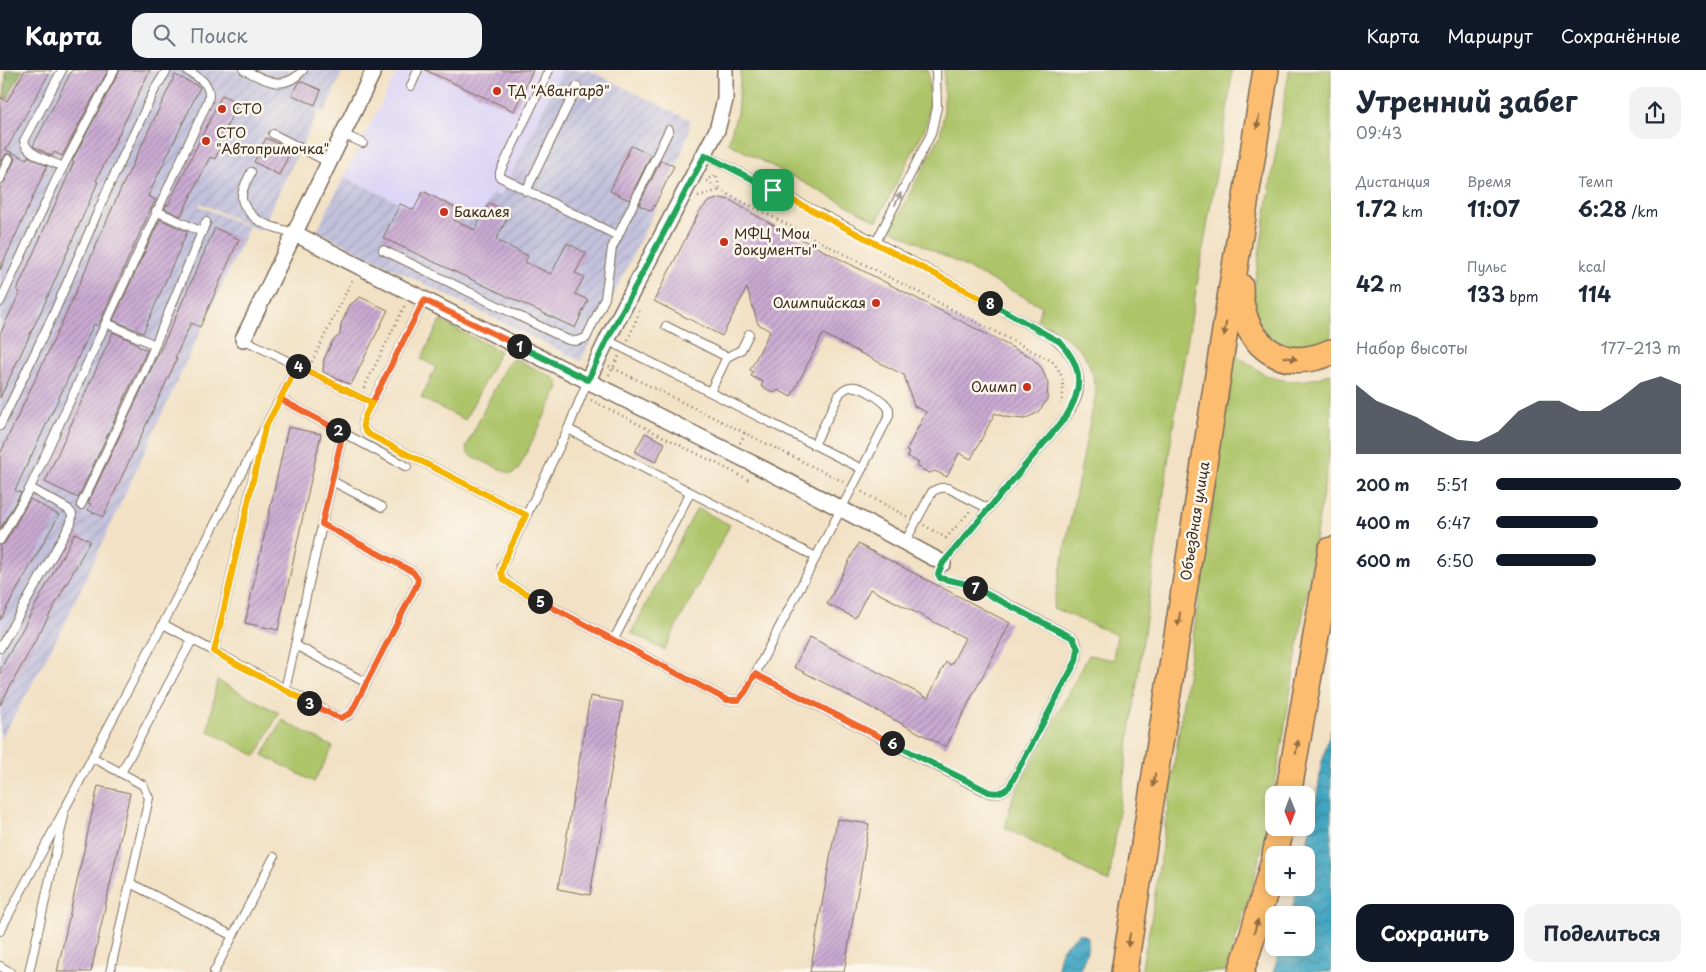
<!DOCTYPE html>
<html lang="ru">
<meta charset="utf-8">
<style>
body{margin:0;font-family:"Playpen Sans",sans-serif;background:#f2f2f3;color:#1f2937;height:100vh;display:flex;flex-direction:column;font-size:19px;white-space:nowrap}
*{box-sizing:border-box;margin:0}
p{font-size:16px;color:#747a83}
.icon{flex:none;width:28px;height:28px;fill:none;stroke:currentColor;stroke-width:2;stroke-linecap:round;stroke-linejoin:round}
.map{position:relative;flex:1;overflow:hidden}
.details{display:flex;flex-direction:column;background:#fff;width:375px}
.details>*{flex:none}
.needle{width:32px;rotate:179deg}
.buttons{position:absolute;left:1265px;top:716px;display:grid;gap:10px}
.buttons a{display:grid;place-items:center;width:50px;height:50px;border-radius:10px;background:#fff;box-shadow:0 2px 12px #0003;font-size:25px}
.pin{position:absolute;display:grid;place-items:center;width:42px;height:42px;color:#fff;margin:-21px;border-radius:10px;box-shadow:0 2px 8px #0006}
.km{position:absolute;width:25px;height:25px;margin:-12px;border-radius:50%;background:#222;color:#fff;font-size:14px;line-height:25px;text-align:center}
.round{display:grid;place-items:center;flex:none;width:52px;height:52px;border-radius:15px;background:#f2f2f3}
.overview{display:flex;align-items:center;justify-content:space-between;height:85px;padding:0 25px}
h1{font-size:28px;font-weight:700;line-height:38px}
.figures{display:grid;grid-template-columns:repeat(3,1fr);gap:8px;height:85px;padding:5px 25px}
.figures div{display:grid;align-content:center}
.figures b{font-size:21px;font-weight:700}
.figures small{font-size:14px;font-weight:400}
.figures p{font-size:14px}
.chart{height:140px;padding:10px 25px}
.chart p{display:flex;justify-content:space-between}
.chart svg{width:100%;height:90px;margin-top:5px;fill:#111827;opacity:.7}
.action{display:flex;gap:10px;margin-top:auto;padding:10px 25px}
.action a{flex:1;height:58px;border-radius:15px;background:#111827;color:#fff;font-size:20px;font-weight:700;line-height:58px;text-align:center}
.action a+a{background:#f2f2f3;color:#1f2937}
ul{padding:0 25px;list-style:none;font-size:16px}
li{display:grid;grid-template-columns:80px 60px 1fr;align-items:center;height:38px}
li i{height:12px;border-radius:6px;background:#111827}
header{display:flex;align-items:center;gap:30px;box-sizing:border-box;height:70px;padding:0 25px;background:#111827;color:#fff}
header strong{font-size:24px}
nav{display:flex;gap:28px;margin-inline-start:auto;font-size:18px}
.search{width:350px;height:45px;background:#f2f2f3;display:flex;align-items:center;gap:12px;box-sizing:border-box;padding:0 18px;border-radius:15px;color:#747a83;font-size:19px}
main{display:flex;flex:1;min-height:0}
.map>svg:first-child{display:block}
.built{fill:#ddd5f6}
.industrial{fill:url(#industrial-furrows)}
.green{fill:#adc469;stroke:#747744}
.forest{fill:url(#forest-firs);stroke:#626a3e}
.water{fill:url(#water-waves);stroke:#3f6870}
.building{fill:url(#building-hatch)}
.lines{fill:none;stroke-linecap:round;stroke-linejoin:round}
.service-casing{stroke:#7b6a58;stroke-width:10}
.minor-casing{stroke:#7b6a58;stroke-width:18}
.trunk-casing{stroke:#7b6a58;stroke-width:28}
.path{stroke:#7b6a58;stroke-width:2.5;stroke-dasharray:1 4;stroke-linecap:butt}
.service{stroke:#fff;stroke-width:8}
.minor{stroke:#fff;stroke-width:15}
.trunk{stroke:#fcbd6f;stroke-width:25}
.oneway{fill:#926c42}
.oneway2{fill:#a79f9a}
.split-1-casing{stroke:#fff;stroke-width:10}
.split-2-casing{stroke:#fff;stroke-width:10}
.split-3-casing{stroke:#fff;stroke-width:10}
.split-4-casing{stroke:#fff;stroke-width:10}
.split-5-casing{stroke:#fff;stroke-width:10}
.split-6-casing{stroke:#fff;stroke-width:10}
.split-7-casing{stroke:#fff;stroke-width:10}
.split-8-casing{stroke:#fff;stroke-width:10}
.split-9-casing{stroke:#fff;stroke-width:10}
.split-1{stroke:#22a559;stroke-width:6}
.split-2{stroke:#f0652b;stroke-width:6}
.split-3{stroke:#f0652b;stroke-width:6}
.split-4{stroke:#f5b400;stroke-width:6}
.split-5{stroke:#f5b400;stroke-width:6}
.split-6{stroke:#f0652b;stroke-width:6}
.split-7{stroke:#22a559;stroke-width:6}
.split-8{stroke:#22a559;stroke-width:6}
.split-9{stroke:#f5b400;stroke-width:6}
.poi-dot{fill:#c8321e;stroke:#fbf7ec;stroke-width:2}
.labels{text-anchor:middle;stroke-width:5;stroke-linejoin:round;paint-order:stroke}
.poi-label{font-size:14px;fill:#3b2a1e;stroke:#fbf7ec;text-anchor:start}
.street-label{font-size:14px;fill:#3b2a1e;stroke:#fbf7ec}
</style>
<header>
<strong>Карта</strong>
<div class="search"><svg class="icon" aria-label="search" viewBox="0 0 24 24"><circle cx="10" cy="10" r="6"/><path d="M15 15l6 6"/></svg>Поиск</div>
<nav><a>Карта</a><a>Маршрут</a><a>Сохранённые</a></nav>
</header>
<main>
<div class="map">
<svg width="1331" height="902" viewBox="0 0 1331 902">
<defs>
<pattern id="industrial-furrows" width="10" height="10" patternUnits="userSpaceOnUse" patternTransform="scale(1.25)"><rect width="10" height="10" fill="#c2c1dc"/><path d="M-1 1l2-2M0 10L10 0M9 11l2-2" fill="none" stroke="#a8a6bc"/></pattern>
<pattern id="forest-firs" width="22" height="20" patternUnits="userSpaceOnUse" patternTransform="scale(1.25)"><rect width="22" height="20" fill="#8aaa5d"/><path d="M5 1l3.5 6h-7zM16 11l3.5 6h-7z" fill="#728b4c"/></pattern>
<pattern id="water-waves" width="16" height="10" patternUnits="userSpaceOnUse" patternTransform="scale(1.25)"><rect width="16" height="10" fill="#43a7c3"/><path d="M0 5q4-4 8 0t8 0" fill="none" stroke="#39889e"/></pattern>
<pattern id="building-hatch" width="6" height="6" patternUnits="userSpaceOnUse" patternTransform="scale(1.25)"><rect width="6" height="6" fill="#cbaad3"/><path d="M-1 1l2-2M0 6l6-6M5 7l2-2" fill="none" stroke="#a68bab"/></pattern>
</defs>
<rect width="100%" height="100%" fill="#fbf7ec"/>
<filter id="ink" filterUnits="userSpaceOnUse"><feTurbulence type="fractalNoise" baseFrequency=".02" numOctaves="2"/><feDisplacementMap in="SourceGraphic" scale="10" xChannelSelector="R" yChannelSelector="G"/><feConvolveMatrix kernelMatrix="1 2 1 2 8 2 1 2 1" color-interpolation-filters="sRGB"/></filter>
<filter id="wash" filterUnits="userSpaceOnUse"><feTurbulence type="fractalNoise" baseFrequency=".0096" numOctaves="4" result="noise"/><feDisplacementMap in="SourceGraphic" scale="20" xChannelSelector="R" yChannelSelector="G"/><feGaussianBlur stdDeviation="1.12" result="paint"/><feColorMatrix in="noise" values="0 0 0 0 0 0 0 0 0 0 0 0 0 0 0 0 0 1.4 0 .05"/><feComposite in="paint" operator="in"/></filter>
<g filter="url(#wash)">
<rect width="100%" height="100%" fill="#f2e1c4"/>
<!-- built -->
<polygon class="built" points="398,0 562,0 500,127 492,123 479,150 452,157 344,107"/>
<!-- industrial -->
<g class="industrial">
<polygon points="26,0 343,0 325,42 319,40 260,161 201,133 199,136 249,157 66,551 20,636 0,669 0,47"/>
<polygon points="562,0 589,0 690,50 689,61 678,93 581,291 317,161 344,107 452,157 460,141 479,150 492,123 501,126"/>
</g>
<!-- green -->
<g class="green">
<polygon points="741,0 928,0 930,31 926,56 877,151 728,73 737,43"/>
<path d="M944,0H1232L1229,28L1175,343L1109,812L1005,758L1013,727L1089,585L1113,590L1117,565L1053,538L1096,322C1091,279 1071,270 1037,249L1042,236L891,159L940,66L944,43Z"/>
<path d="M1289,0H1331V269C1322,277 1313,277 1301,277C1267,278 1255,254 1253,223Z"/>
<polygon points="440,251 500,281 465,350 421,328 436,297 421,289"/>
<path d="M1238,286C1246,291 1253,297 1261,302C1281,315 1311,312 1331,303V373L1279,692L1270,742L1251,822L1225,902H1141L1151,851L1234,288Z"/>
<polygon points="513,289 518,290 554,308 558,312 559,317 518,400 511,404 471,386 467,382 466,377 506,295"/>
<polygon points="697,438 730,455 664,580 631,563"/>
<polygon points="217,610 279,643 256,686 208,661"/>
<polygon points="282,650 333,677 314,712 263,685"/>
</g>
<!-- forest -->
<polygon class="forest" points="6,0 23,0 0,41 4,25"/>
<!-- water -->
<g class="water">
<polygon points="1331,659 1331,902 1273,902 1281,878 1306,878 1306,845 1291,845 1297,818 1306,818 1306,785 1304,785 1315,739 1322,692"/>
<path d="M1078,864H1083L1088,867C1089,883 1084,888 1079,902H1057L1062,879Z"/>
</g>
<g id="blocks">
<!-- building -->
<g class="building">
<polygon points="25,0 51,0 6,80 27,89 28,86 47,96 0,200 0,115 5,111 15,89 12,84 6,84 0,95 0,27 7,31"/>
<polygon points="72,0 108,0 62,86 54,82 52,86 33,76"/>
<polygon points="120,0 150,0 96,111 98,112 44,235 0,328 0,264 20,222 17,220 74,92 72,91"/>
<polygon points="425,0 533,0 514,41"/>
<polygon points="175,5 200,17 148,126 156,130 151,138 98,256 94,254 15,420 21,423 0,459 0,384 67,242 118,125"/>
<polygon points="300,11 321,20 315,35 292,25"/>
<polygon points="222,25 238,33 217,76 220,78 215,89 210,87 181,146 165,139 167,134 168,135"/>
<polygon points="266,68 291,80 279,105 254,92"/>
<polygon points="631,76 651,85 629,130 610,121"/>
<polygon points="661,90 674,96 652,141 639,135"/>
<polygon points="423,121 459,140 454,150 475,160 489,133 510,143 496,170 528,186 525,192 551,204 567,173 586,183 575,203 584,207 575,224 588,230 575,258 383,168 400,134 414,140"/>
<polygon points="720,128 730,130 760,148 1031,287 1041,297 1048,313 1047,330 1042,337 1037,343 1024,349 1005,347 995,343 971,389 959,383 947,407 935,401 930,403 927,402 917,396 919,393 907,386 909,382 906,381 926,342 914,336 904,305 823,264 791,327 778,320 774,323 761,316 763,312 751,306 753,302 750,300 770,261 758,254 747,218 722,266 654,231 699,142 708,132"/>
<polygon points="160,149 187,162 143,263 113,250"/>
<polygon points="215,158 239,169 200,257 191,253 175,288 177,289 103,447 88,440 91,434 88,433 172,255"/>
<polygon points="360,227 388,240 351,315 323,302 324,289 333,270 340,265 341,254 350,235"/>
<polygon points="113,262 138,274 137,276 147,280 78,428 45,412"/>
<polygon points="288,357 321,364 278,560 245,553"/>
<polygon points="645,363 665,373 656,392 635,382"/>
<polygon points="30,429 59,445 0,550 0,476 5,473"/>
<polygon points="75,463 90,471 0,635 0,600"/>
<polygon points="858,474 1010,553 946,677 794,597 810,567 928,628 946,592 951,595 965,568 870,519 855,548 827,534"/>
<polygon points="590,626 623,632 590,825 558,819"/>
<polygon points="98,716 130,723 91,902 57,902"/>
<polygon points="837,749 869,754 844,902 810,902"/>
</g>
</g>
</g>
<g filter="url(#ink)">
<use href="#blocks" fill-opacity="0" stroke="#7b6a58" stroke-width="1"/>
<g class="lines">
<defs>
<g id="service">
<path d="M62,0L24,71C27,85 51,91 63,97L114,0"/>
<path d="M244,0C266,10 283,23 303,0"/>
<polyline points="549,0 500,102 500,107 618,166"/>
<polyline points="411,16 418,0"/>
<polyline points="273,64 328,92"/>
<polyline points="342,64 363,73"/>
<path d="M705,85L876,172L1052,267C1070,279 1083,301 1078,324C1076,333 1070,341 1065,348L943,493L938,504C943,514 960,510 969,515C1004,531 1038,550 1073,568C1079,575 1079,582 1076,591L1009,717C1003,722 998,724 989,723L755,604"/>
<path d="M251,102C248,110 241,119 242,128C242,132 244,135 246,138C258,156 275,157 294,163"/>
<polyline points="0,109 9,89"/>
<polyline points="526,121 577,17"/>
<polyline points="156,141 202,162"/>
<polyline points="876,172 931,64 937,37 936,0"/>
<polyline points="383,180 568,270 576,271 586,268 605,228 612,178 669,60"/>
<polyline points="0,232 56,110 63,97"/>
<polyline points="106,253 155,275"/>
<polyline points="666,256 727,287 710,322"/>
<polyline points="243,269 372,333 424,230"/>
<polyline points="727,287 741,280 749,264"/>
<path d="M588,310L568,359L502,496C501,506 504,510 512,516L727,630H739L746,621L755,604L862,399L607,270"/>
<polyline points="280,329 407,397"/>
<path d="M372,333C366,344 358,354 368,364L526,445"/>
<polyline points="0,356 54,243 109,116 155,19 167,0"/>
<polyline points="568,359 816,487"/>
<path d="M814,375L840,323C843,320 846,317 851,317C861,315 885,331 889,339V346L862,399"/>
<polyline points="332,411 382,437"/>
<polyline points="81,435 146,297 206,152"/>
<path d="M0,470L30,418L208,31C213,14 198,7 186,0"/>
<path d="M905,472L932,422C937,418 941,417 948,418L989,439"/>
<path d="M163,554L335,646C342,648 346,648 351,643L417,514L418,509L413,502L322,454"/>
<polyline points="614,569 690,423"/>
<polyline points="295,575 367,613"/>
<polyline points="0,578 71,453 72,444 68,439 30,418"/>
<polyline points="214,582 262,369"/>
<polyline points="285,620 343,362"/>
<polyline points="92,687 143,715 149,728 110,902"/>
<polyline points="121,703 192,570"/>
<polyline points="130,813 233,866"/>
<polyline points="0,861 163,554 297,296"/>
<polyline points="0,896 10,902"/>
<polyline points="29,902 64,746"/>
<polyline points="214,902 274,787"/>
</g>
<g id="minor">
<path d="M294,163C509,275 729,377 943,493"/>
<polyline points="243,269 374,0"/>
<polyline points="588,310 607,270 717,60 725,30 725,0"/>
</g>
<g id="trunk">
<path d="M1240,216C1240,270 1278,306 1331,282"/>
<polyline points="1288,725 1331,480"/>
<polyline points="1275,785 1281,758"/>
<polyline points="1124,902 1266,0"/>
<polyline points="1241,902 1251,871 1274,790"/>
</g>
</defs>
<!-- service casing -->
<use href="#service" class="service-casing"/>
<!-- minor casing -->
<use href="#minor" class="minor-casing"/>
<!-- trunk casing -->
<use href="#trunk" class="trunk-casing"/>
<!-- path -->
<g class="path">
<path d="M707,111L720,120L1052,291C1064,304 1065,318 1061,334"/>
<polyline points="698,126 720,120 716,105 708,109"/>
<polyline points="628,270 640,240"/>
<polyline points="312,292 352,210 355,208"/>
<polyline points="609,296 844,412"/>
<polyline points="609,305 619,286"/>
<polyline points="364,318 405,235"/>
<polyline points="591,330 751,411"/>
<polyline points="740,373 745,363"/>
<polyline points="862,422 908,447"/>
<polyline points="924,455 946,468 970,441"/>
</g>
<!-- service -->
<use href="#service" class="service"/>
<!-- minor -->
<use href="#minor" class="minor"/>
<!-- trunk -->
<use href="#trunk" class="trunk"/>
</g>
<!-- one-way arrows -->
<defs><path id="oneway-solid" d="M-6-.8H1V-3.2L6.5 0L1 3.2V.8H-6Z" transform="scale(1.25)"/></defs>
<g class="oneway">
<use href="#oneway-solid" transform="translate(1258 52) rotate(99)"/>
<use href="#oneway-solid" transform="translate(1225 259) rotate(99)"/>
<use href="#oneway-solid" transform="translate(1290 288) rotate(10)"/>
<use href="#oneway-solid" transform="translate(1179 549) rotate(99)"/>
<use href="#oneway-solid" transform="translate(1297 677) rotate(-80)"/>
<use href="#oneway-solid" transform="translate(1154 710) rotate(99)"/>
<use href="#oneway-solid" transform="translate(1256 856) rotate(-74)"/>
<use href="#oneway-solid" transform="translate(1129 870) rotate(99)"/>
</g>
<use class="oneway2" href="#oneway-solid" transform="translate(898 129) rotate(-63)"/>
</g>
<g class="lines" filter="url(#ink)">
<defs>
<polyline id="split-1" points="519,276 588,310 607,270 705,85 773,120"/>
<polyline id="split-2" points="338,360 280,329 297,296 372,333 424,230 519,276"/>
<polyline id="split-3" points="309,633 335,646 341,648 351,643 417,514 418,509 413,502 322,454 343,362 338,360"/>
<polyline id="split-4" points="298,296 265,358 214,582 309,633"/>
<path id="split-5" d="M298,296L372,333C366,344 358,354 368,364L526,445L505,489L501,503L504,510L512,516L540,531"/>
<polyline id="split-6" points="540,531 727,630 739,630 746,621 755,604 892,673"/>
<path id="split-7" d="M892,673L989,722C998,724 1003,722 1009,717L1076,591L1078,579L1073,568L975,518"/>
<path id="split-8" d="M975,518L967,514L940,508L938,504L943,493L1065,348C1083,320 1084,298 1060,272L990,233"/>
<polyline id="split-9" points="773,120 990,233"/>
</defs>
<!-- split-1 casing -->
<use href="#split-1" class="split-1-casing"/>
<!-- split-2 casing -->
<use href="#split-2" class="split-2-casing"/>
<!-- split-3 casing -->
<use href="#split-3" class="split-3-casing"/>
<!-- split-4 casing -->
<use href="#split-4" class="split-4-casing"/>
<!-- split-5 casing -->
<use href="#split-5" class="split-5-casing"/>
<!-- split-6 casing -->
<use href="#split-6" class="split-6-casing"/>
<!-- split-7 casing -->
<use href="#split-7" class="split-7-casing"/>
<!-- split-8 casing -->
<use href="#split-8" class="split-8-casing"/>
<!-- split-9 casing -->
<use href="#split-9" class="split-9-casing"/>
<!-- split-1 -->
<use href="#split-1" class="split-1"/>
<!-- split-2 -->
<use href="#split-2" class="split-2"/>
<!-- split-3 -->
<use href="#split-3" class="split-3"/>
<!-- split-4 -->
<use href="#split-4" class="split-4"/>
<!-- split-5 -->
<use href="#split-5" class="split-5"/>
<!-- split-6 -->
<use href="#split-6" class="split-6"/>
<!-- split-7 -->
<use href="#split-7" class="split-7"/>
<!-- split-8 -->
<use href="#split-8" class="split-8"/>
<!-- split-9 -->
<use href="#split-9" class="split-9"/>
</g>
<!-- markers -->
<g class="poi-dot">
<circle cx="497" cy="21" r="5"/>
<circle cx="222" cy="39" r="5"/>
<circle cx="206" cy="71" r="5"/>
<circle cx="444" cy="142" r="5"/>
<circle cx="724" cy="172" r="5"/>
<circle cx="876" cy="233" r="5"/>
<circle cx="1027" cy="317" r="5"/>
</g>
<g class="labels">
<!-- poi labels -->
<g class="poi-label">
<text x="507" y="26">ТД "Авангард"</text>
<text x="232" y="44">СТО</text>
<text x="216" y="68">СТО<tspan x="216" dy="16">"Автопримочка"</tspan></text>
<text x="454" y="147">Бакалея</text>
<text x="734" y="169">МФЦ "Мои<tspan x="734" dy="16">документы"</tspan></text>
<text x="866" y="238" text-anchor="end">Олимпийская</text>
<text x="1017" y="322" text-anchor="end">Олимп</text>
</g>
<!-- street labels -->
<g class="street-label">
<text transform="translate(1195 451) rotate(-81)" y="5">Объездная улица</text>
</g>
</g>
</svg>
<div class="buttons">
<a><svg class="needle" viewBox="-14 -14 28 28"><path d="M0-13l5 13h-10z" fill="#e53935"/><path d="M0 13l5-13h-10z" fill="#747a83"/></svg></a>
<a>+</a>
<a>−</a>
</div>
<div class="pin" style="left:773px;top:120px;background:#1e9e55"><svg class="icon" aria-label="arrive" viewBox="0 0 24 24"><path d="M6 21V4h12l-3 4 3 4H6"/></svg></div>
<b class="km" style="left:519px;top:276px">1</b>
<b class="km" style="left:338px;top:360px">2</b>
<b class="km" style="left:309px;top:633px">3</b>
<b class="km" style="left:298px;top:296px">4</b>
<b class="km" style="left:540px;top:531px">5</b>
<b class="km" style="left:892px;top:673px">6</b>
<b class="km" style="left:975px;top:518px">7</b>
<b class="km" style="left:990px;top:233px">8</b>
</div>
<section class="details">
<div class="overview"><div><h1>Утренний забег</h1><p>09:43</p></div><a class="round"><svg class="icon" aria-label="share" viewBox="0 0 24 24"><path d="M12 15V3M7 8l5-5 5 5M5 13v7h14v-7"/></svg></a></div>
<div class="figures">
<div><p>Дистанция</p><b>1.72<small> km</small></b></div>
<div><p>Время</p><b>11:07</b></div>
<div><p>Темп</p><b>6:28<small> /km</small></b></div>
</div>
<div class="figures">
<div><b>42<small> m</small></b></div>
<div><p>Пульс</p><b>133<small> bpm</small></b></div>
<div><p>kcal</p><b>114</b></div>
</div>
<div class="chart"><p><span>Набор высоты</span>177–213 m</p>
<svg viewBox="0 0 160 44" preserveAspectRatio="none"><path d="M0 44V10L10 18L20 22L30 26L40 32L50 37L60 38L70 33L80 23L90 18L100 18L110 23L120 23L130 17L140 9L150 6L160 10V44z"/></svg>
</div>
<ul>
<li><b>200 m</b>5:51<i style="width:100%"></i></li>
<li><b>400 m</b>6:47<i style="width:55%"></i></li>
<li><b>600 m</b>6:50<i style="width:54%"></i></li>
</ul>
<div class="action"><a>Сохранить</a><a>Поделиться</a></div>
</section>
</main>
